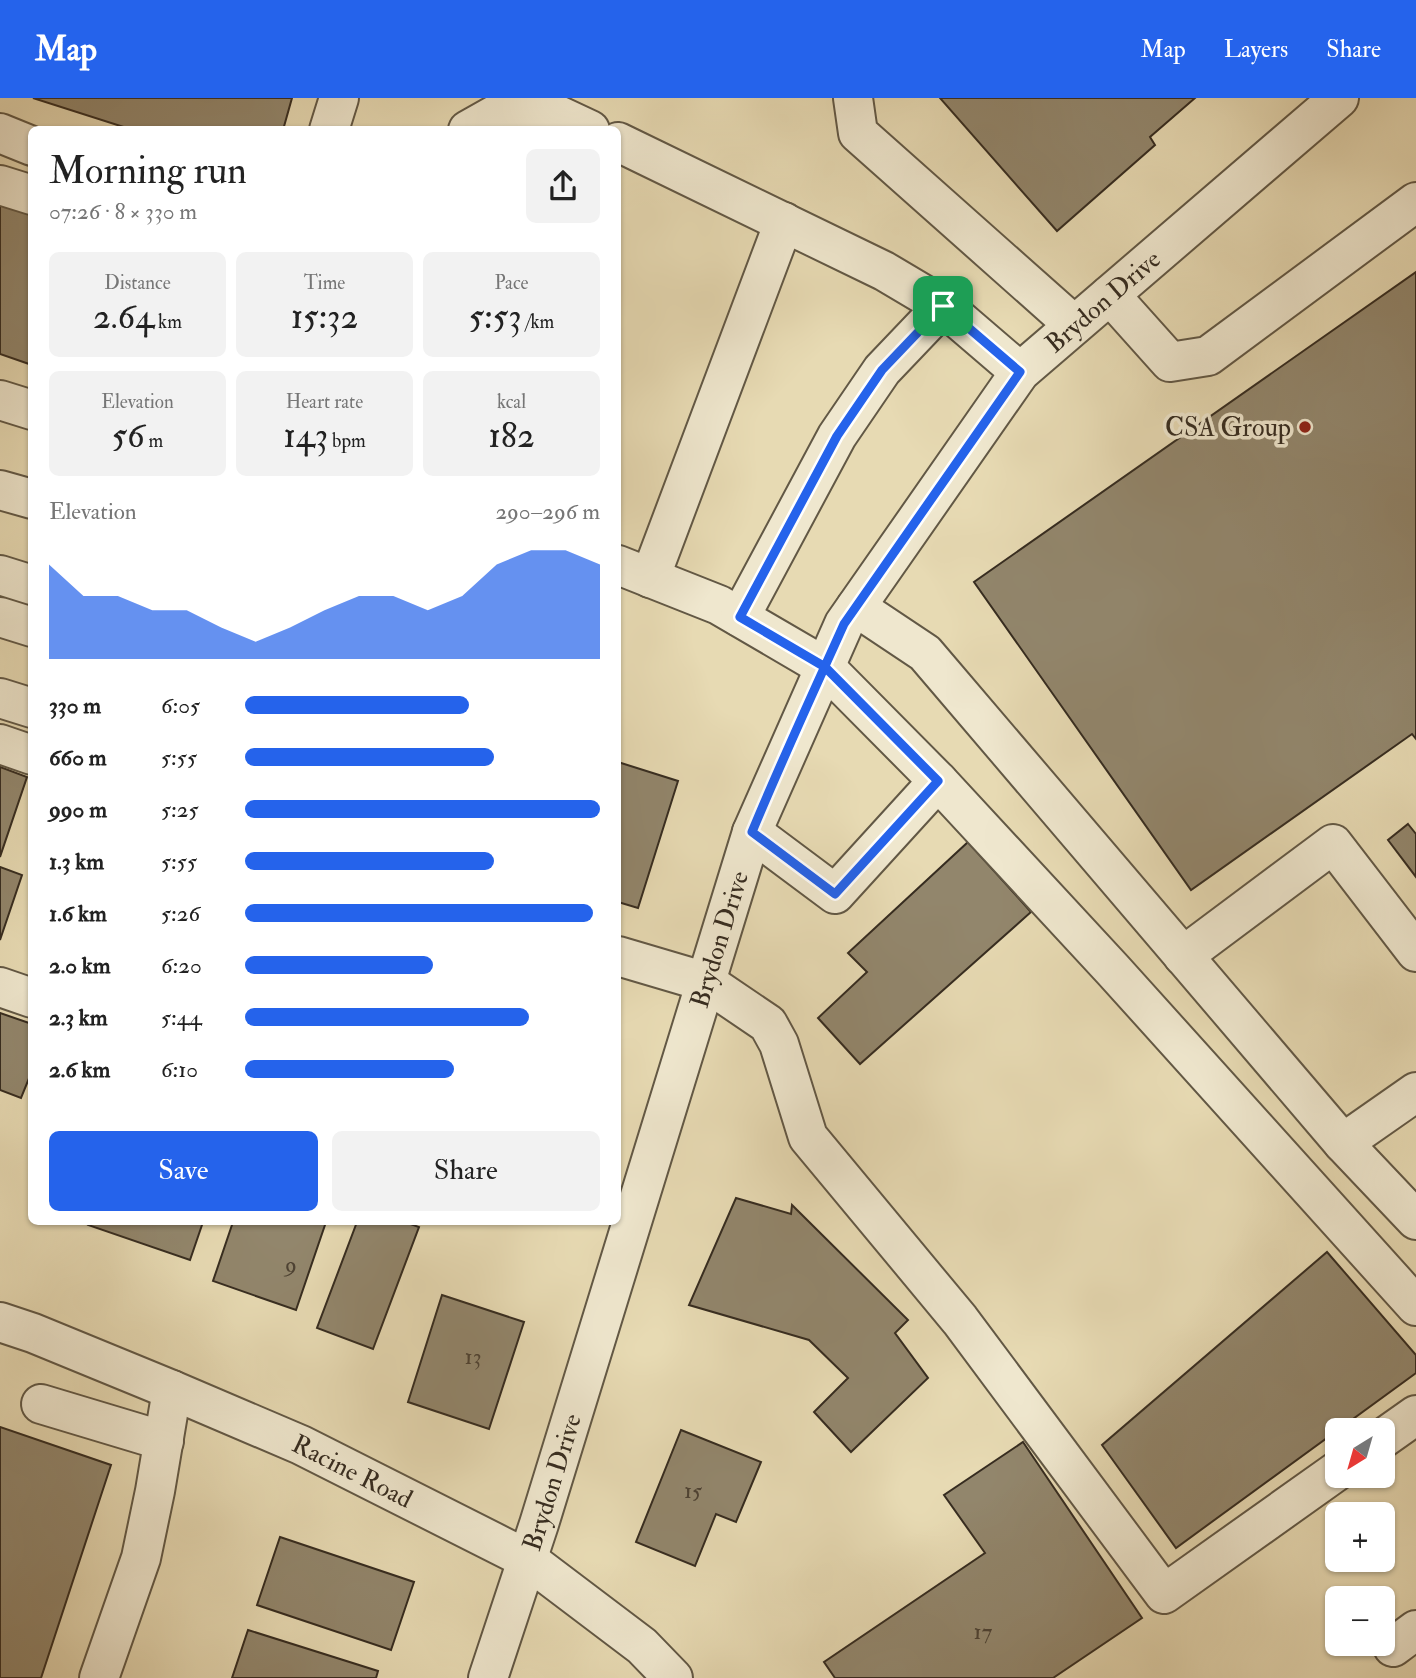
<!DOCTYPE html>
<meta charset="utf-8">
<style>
body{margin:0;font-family:"IM FELL Double Pica",serif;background:#f2f2f2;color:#222;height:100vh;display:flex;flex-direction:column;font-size:26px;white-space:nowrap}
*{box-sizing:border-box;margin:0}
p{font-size:23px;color:#767676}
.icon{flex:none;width:38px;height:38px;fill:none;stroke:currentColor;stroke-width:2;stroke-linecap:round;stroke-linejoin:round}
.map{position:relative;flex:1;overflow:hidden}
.sheet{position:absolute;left:28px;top:28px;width:593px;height:1099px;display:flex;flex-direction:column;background:#fff;border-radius:10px;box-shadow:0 2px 5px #0004}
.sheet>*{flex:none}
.needle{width:46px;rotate:217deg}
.tools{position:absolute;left:1325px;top:1320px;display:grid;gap:14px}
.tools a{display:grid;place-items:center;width:70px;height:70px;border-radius:10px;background:#fff;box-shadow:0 2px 5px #0004;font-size:35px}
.pin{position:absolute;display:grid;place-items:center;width:60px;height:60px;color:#fff;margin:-30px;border-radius:14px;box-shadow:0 4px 10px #0006}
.round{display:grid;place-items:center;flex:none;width:74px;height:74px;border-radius:10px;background:#f2f2f2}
.headline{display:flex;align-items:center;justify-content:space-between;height:119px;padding:0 21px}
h1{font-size:38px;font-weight:600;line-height:52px}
.metrics{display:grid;grid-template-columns:repeat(3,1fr);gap:10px;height:119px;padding:7px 21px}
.metrics div{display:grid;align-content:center;border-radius:10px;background:#f2f2f2;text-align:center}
.metrics b{font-size:35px;font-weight:600}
.metrics small{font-size:19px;font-weight:400}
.metrics p{font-size:19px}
.chart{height:196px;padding:14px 21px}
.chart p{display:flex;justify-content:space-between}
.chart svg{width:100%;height:126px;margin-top:7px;fill:#2563eb;opacity:.7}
.cta{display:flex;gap:14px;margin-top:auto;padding:14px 21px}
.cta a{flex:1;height:80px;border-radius:10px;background:#2563eb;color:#fff;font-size:28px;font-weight:600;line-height:80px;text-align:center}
.cta a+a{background:#f2f2f2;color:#222}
ul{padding:0 21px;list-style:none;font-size:23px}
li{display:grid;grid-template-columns:112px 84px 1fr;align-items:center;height:52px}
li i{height:18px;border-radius:9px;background:#2563eb}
header{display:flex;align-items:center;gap:42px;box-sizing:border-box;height:98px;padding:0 35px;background:#2563eb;color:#fff}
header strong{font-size:33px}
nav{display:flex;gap:38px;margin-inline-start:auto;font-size:24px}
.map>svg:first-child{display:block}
.building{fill:#92866c;stroke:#362c20;stroke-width:2}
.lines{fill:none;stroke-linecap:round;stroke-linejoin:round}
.minor-casing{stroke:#625845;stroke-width:42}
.minor{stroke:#efe7ce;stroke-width:38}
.route-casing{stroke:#fff;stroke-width:14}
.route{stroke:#2563eb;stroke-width:9}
.poi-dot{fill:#8f2418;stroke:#efe7ce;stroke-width:2.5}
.labels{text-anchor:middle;stroke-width:7;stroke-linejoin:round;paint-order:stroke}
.number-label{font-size:23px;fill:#4d4233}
.street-label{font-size:26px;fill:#362c20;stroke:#efe7ce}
.poi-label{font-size:26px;fill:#362c20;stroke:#efe7ce;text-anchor:end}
</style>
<header>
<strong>Map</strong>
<nav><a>Map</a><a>Layers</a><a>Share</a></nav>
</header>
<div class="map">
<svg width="1416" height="1580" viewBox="0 0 1416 1580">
<rect width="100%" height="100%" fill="#e7dab3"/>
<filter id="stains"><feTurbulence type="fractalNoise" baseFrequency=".00286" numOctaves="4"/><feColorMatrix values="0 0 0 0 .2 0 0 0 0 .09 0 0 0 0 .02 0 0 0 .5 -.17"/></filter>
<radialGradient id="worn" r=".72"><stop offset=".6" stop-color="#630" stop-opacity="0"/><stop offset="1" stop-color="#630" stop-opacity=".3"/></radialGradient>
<!-- building -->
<g class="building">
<polygon points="33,0 292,0 283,32 133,32"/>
<polygon points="940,0 1195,0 1150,39 1155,47 1057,133"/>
<polygon points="0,102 32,113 32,267 0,256"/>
<polygon points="1416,174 1416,641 1412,636 1191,792 974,484"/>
<polygon points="618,664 678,683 638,810 618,804"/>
<polygon points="0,669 27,679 0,759"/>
<polygon points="1408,726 1416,736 1416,779 1388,742"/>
<polygon points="968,744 1031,814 860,966 818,920 867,874 848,855"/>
<polygon points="0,769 22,777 0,842"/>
<polygon points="0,915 32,926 32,973 21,1000 0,992"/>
<polygon points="736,1100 791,1116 792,1107 908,1222 895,1235 928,1280 851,1354 814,1314 848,1280 809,1242 689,1207"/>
<polygon points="89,1124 203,1124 190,1162 88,1127"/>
<polygon points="233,1124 326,1124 296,1212 213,1183"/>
<polygon points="357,1124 405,1124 419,1129 373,1251 317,1230"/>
<polygon points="1327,1154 1416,1257 1416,1275 1176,1450 1102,1347"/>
<polygon points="442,1197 524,1224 489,1331 408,1304"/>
<polygon points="0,1329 111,1367 41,1580 0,1580"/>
<polygon points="681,1332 761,1364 736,1424 716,1416 695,1468 636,1444"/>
<polygon points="1023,1344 1142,1520 1053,1580 835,1580 824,1564 985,1455 944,1397"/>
<polygon points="280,1439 414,1484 391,1552 257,1507"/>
<polygon points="248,1532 378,1573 376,1580 232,1580"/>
</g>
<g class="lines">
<defs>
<g id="minor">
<polyline points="853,0 858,35 1074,227"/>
<polyline points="329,32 339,0"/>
<polyline points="468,32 509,9 558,17 590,32"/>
<polyline points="0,35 32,48"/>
<polyline points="618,44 884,173 943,208 1020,274"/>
<polyline points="0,87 32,97"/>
<polyline points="1110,197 1170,264 1208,258 1416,104"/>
<polyline points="0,302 32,312"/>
<polyline points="0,392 32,401"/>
<polyline points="618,467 719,507 825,569 938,683 1113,872 1416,1208"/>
<polyline points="0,477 32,487"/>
<polyline points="650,480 784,124"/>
<polyline points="856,509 925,555 1343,1045 1416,994"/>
<polyline points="0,519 32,529"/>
<polyline points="740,519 837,338 882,272 943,208"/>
<polyline points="0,600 32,610"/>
<polyline points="0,646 32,657"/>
<polyline points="752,734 835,796 938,683"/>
<polyline points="618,858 706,884 768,926 779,946 808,1039 960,1222 1164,1496 1337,1373"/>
<polyline points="1183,858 1333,746 1416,854"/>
<polyline points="0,889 32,900"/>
<polyline points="1343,1045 1416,1122"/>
<path id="s1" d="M0,1224L33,1235L172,1292L301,1347L527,1461L642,1548L673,1580"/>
<polyline points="41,1306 164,1343"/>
<polyline points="1382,1341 1416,1317"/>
<polyline points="1393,1549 1416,1532"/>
<polyline points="99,1580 141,1460 155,1393 172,1292"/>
<path id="s2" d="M488,1580L539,1426L752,734L844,526L1020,274L1339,0"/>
</g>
</defs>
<!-- minor casing -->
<use href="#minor" class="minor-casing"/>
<!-- minor -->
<use href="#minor" class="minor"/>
</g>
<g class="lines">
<defs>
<path id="route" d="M943,208L1020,274L844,526C813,595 781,664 752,734L835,796L938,683L825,569L740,519L837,338L882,272L943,208"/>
</defs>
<!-- route casing -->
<use href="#route" class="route-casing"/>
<!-- route -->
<use href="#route" class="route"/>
</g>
<!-- markers -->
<circle class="poi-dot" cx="1305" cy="329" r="7"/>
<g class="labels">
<!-- number labels -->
<g class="number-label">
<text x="291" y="1174">9</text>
<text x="473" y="1266">13</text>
<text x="693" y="1400">15</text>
<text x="983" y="1541">17</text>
</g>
<!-- street labels -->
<g class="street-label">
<text dy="9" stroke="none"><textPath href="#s2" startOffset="1530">Brydon Drive</textPath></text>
<text dy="9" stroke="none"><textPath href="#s2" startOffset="774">Brydon Drive</textPath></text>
<text dy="9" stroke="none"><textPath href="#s1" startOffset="383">Racine Road</textPath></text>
<text dy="9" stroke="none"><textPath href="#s2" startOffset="206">Brydon Drive</textPath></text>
</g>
<!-- poi labels -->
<g class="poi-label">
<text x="1291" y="338">CSA Group</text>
</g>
</g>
<rect width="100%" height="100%" filter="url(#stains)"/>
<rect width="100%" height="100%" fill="url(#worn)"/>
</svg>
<div class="tools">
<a><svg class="needle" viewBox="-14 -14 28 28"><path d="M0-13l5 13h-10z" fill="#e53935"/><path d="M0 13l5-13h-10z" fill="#767676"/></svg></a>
<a>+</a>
<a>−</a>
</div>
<div class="pin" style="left:943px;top:208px;background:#1e9e55"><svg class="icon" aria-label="arrive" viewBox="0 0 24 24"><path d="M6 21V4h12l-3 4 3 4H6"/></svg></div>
<section class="sheet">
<div class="headline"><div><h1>Morning run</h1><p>07:26 · 8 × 330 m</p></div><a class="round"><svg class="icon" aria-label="share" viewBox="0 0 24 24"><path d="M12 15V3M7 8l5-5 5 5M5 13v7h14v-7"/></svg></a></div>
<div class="metrics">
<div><p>Distance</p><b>2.64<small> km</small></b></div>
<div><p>Time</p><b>15:32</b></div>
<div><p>Pace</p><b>5:53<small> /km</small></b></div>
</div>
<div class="metrics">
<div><p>Elevation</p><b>56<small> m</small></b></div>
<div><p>Heart rate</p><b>143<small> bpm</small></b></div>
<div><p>kcal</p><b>182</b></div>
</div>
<div class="chart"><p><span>Elevation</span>290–296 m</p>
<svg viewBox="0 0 160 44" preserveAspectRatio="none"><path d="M0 44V11L10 22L20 22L30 27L40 27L50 33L60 38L70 33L80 27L90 22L100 22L110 27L120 22L130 11L140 6L150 6L160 11V44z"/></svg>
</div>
<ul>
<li><b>330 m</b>6:05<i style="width:63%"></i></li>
<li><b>660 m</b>5:55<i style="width:70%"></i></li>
<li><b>990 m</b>5:25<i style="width:100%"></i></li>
<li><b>1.3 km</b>5:55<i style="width:70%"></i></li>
<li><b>1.6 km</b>5:26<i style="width:98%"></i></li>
<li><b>2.0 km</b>6:20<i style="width:53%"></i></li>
<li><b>2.3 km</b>5:44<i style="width:80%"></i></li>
<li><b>2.6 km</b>6:10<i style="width:59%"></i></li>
</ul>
<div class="cta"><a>Save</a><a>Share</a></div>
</section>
</div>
